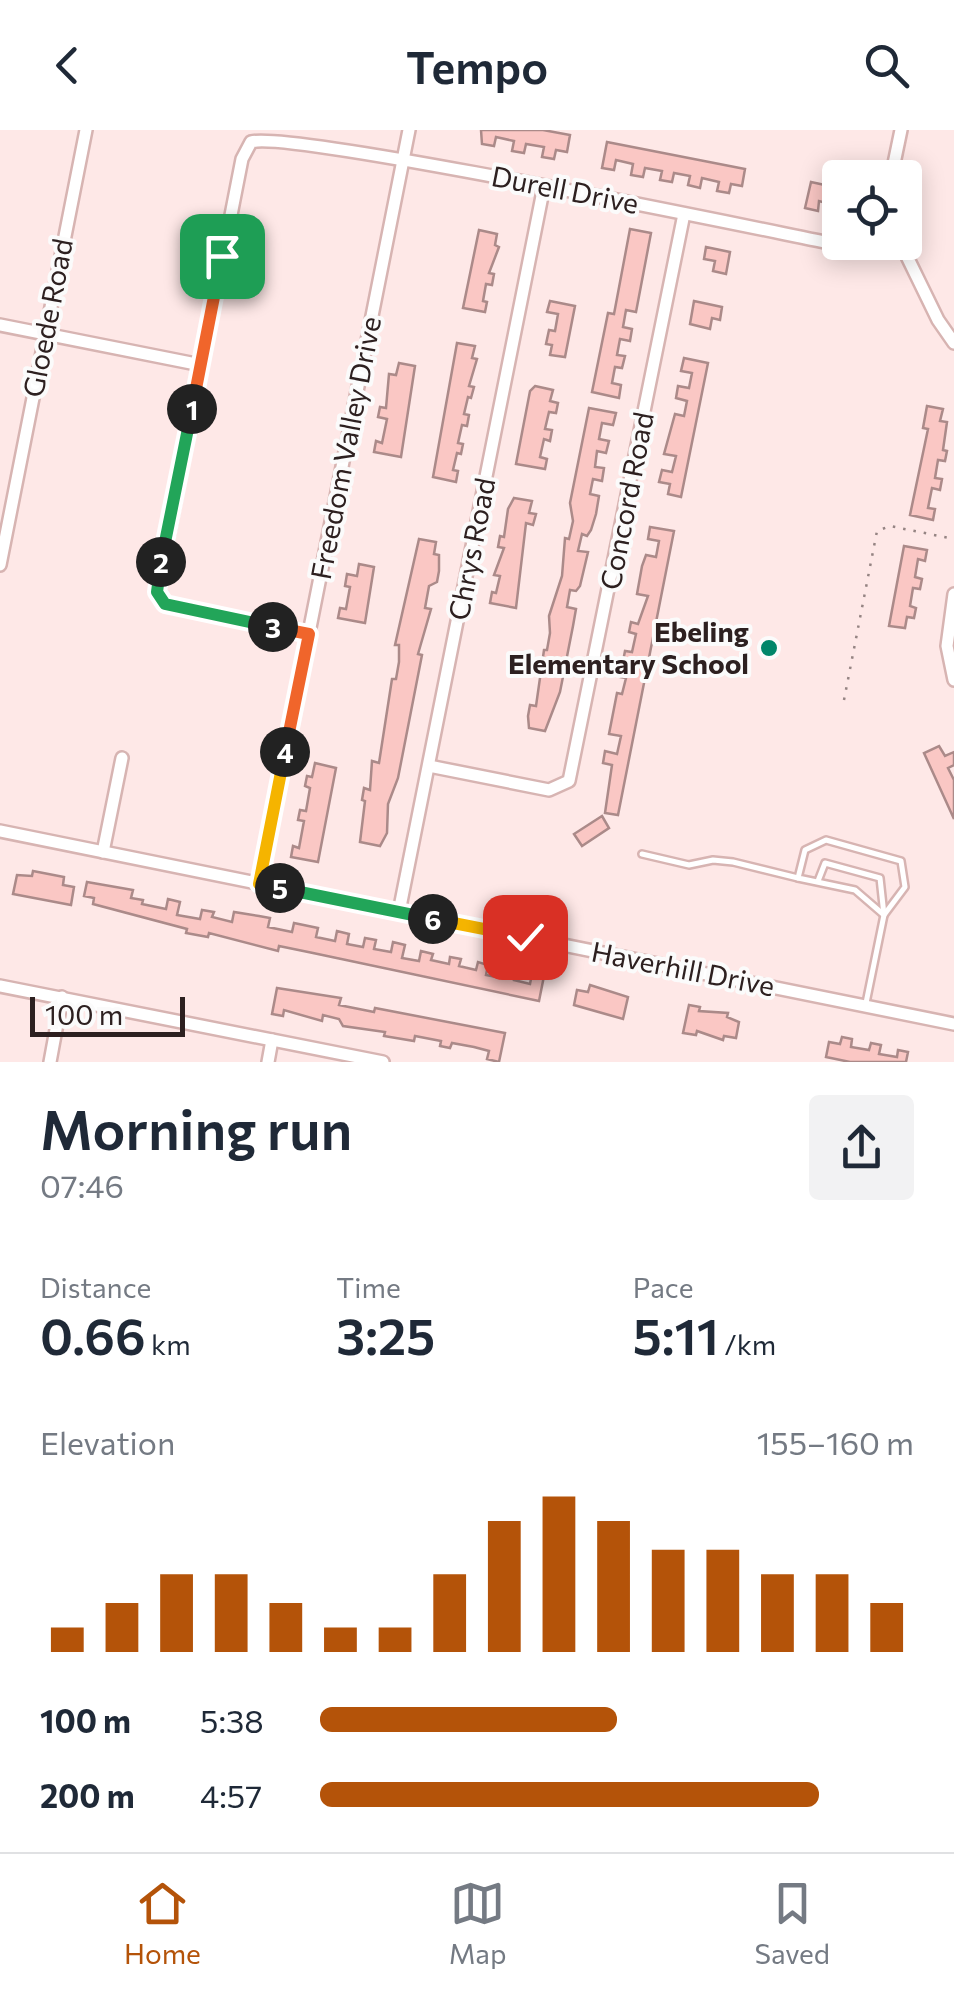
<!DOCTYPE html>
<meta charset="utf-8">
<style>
body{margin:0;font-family:Commissioner,sans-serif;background:#f2f2f3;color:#1f2937;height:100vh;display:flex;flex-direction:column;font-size:38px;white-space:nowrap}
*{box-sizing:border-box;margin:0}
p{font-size:32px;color:#747a83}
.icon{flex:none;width:55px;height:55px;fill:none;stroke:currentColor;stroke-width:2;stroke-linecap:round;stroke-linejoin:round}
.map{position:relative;height:932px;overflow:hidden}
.side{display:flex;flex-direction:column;background:#fff;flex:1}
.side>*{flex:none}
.fabs{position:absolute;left:822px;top:30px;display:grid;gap:20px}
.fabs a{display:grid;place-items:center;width:100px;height:100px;border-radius:10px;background:#fff;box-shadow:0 5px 25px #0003;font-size:50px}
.scale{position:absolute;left:30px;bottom:25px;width:155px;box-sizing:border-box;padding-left:10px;border:5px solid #2d2020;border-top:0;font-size:28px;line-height:35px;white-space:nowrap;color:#2d2020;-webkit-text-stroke:8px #fbfbfb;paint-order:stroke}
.pin{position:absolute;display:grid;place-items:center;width:85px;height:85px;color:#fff;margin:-42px;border-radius:20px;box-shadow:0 5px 15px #0006}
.km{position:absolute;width:50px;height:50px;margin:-25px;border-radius:50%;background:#222;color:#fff;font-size:28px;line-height:50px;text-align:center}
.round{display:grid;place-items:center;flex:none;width:105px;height:105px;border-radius:10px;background:#f2f2f3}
.summary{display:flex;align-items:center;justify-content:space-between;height:170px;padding:0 40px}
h1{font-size:55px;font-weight:600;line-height:75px}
.metrics{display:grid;grid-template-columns:repeat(3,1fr);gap:15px;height:170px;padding:10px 40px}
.metrics div{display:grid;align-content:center}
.metrics b{font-size:50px;font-weight:600}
.metrics small{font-size:28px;font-weight:400}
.metrics p{font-size:28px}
.chart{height:280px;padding:20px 40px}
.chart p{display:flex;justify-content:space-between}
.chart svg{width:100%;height:180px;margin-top:10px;stroke:#b45309;stroke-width:6}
ul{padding:0 40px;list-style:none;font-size:32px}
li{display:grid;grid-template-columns:160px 120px 1fr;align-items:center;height:75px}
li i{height:25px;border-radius:12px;background:#b45309}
header{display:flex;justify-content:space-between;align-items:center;height:130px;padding:0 40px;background:#fff;font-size:45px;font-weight:600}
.dock{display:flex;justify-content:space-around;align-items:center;height:140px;border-top:2px solid #e0e1e3;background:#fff;font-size:28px;color:#747a83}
.dock a{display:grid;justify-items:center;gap:5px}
.dock .selected{color:#b45309}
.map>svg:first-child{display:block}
.building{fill:#fac7c4;stroke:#ab8a89;stroke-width:2.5}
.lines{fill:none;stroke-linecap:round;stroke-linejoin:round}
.service-casing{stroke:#d7b4b2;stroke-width:10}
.minor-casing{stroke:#d7b4b2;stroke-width:16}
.path{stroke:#958483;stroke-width:2.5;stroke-dasharray:2.5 8;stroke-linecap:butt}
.service{stroke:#fff;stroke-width:5}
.minor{stroke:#fff;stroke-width:11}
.split-1-casing{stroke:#fff;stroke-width:20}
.split-2-casing{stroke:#fff;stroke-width:20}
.split-3-casing{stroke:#fff;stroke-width:20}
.split-4-casing{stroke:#fff;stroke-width:20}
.split-5-casing{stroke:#fff;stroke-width:20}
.split-6-casing{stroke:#fff;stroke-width:20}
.split-7-casing{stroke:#fff;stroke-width:20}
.split-1{stroke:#f0652b;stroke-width:12}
.split-2{stroke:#22a559;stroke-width:12}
.split-3{stroke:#22a559;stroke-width:12}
.split-4{stroke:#f0652b;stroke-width:12}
.split-5{stroke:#f5b400;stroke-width:12}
.split-6{stroke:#22a559;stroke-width:12}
.split-7{stroke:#f5b400;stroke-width:12}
.poi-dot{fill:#00866a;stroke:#fbfbfb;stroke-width:4}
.labels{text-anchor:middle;stroke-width:8;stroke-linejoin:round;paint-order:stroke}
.street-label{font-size:28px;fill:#2d2020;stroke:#fbfbfb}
.poi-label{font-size:28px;font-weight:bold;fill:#2d2020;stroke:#fbfbfb;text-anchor:end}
</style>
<header><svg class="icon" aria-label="back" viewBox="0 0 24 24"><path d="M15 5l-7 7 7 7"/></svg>Tempo<svg class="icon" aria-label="search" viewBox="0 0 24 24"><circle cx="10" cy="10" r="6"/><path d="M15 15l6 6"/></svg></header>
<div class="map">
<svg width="954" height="932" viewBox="0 0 954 932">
<rect width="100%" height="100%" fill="#fee8e7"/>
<!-- building -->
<g class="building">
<polygon points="481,0 543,0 570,5 567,22 556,20 554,29 542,27 544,17 526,14 524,23 512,21 514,11 496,7 494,16 482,14"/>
<polygon points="607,12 745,39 742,56 731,54 729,63 717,61 719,52 702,48 700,58 688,55 690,46 674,43 672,52 660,50 662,41 645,38 643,47 631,45 633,34 616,30 614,40 602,38"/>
<polygon points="811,52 834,57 830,74 819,71 818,81 805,78"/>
<polygon points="630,99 651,103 636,182 626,180 623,197 632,199 630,211 620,209 617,225 625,226 622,238 615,237 612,253 621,255 619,268 592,262 608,183 614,184"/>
<polygon points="479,100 497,104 495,115 499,117 489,143 494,144 492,155 486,154 483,171 487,172 485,182 463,178"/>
<polygon points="706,117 730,122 726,144 713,141 715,131 704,129"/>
<polygon points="550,171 575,176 565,227 550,225 552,215 546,214 549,200 555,201 558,184 547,182"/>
<polygon points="694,171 722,177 720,190 712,188 710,199 690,194"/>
<polygon points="457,213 475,216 472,228 477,229 469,256 474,257 471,268 468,267 464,284 469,285 467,296 462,295 458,313 463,314 461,324 457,323 453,340 458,341 456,352 433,347"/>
<polygon points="684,228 708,233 681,367 668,364 670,354 659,352 662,340 672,342 676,326 664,324 675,284 684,286 687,271 676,268 678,256 689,258 692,243 681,241"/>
<polygon points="399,233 415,236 401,327 374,322 376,311 382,313 387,289 378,287 380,277 386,278 389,244 396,245"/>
<polygon points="535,256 553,260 550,271 558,273 556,283 549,282 545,299 552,300 550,311 544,309 540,327 547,329 545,339 516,334 530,261"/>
<polygon points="927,276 943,279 940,291 947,292 943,320 947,321 945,331 938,330 935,348 942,349 940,360 932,358 928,378 935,379 933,390 910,385 928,299 923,298"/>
<polygon points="589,278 616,283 613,295 602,293 599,309 609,311 606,323 597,321 595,337 604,338 602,351 593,349 590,364 599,366 596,384 591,400 587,406 582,404 578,421 588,422 580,456 576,461 570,460 567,477 576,479 573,496 560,562 545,601 529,598 528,586 530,575 536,576 544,520 547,520 550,503 549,486 562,446 565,408 569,409 573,391 570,373"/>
<polygon points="514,368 532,371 529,383 536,384 533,395 526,393 516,478 490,473 492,462 496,463 500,446 494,445 504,418 498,417 500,406 504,407 508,379"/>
<polygon points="650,397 674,401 618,685 605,683 612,635 603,633 605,621 617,624 621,606 609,604 617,563 622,564 626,548 620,547 625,521 632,522 636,504 629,502 631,492 638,494 648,466 637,464 642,436 646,425 656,427 659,411 648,409"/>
<polygon points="419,409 436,412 434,424 439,425 439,441 437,452 429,456 425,478 431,479 418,524 422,525 398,648 388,674 387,703 380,716 360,712 365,671 362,670 364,658 370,660 372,631 379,633 392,549 396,549 399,532 399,515 395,515"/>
<polygon points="904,416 927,420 925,431 918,429 915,447 922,449 920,459 913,458 910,476 916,478 914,488 907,487 905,498 889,496"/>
<polygon points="359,434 374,437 365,493 338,488 340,478 346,479 350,457 345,456 347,444 357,446"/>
<polygon points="939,616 945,626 954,622 954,635 948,638 954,650 954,689 924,623"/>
<polygon points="315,633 336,638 318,732 291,727 293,716 299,718 304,691 298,690 300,680 306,681 310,658 305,656 307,646 312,647"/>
<polygon points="602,686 609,698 582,716 574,704"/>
<polygon points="33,741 64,747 63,755 74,757 71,775 13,764 17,745 32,746"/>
<polygon points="87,752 133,760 131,768 143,770 142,774 166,779 168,769 180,772 177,785 200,789 202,780 214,782 212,787 232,792 234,782 259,786 270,788 268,797 292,802 294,793 318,798 316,807 335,811 337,801 349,804 347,814 363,817 365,808 376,810 374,819 391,822 393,812 405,815 402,828 419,831 421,821 433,824 431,830 449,834 450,827 461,829 459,836 476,840 478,832 488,835 486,845 502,848 504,838 516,840 514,850 530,854 532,844 544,846 539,871 313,823 279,816 278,821 209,803 208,807 186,803 187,799 93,774 94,768 84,766"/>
<polygon points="590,855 628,867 623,889 574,875 577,860 588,862"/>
<polygon points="277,858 341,868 339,875 374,882 375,878 505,903 499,932 487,929 489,921 474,917 452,913 450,918 440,916 441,911 415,906 414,911 384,906 385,902 343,896 339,889 323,885 322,891 284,880 283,886 272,884"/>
<polygon points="689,875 700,877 699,881 728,883 727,887 739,892 736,908 724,906 723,910 697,901 696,905 683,903"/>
<polygon points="842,907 852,909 851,917 869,920 871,913 881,915 879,924 897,927 898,920 908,922 906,932 850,932 826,927 829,912 840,914"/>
</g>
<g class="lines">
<defs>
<g id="service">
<polygon points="826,710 901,731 905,757 884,785 855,760 798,748 805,720"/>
<polyline points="642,724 689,735 713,730 733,732 798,748"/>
<polyline points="818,751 825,733 880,748 884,785 866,873"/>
</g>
<g id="minor">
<polyline points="891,48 901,0"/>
<polyline points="900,112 938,190 954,213"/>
<polyline points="0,195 201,235"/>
<polyline points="0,435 86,0"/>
<polyline points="954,464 947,516 954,550"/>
<path d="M309,504L172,477L159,468L157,462L242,29L251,12C289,0 759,99 835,114L879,112"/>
<polyline points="429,636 549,660 569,651 684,84"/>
<polyline points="0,701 954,894"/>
<polyline points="103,722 122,628"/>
<polyline points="259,754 409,0"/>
<polyline points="399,782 544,56"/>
<polyline points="0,856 383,932"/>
<polyline points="50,932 62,867"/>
<polyline points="268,932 272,910"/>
</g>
</defs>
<!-- service casing -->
<use href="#service" class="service-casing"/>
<!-- minor casing -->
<use href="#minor" class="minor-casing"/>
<!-- path -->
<polyline class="path" points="844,570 877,401 890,396 954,409"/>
<!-- service -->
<use href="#service" class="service"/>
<!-- minor -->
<use href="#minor" class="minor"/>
</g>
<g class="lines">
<defs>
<polyline id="split-1" points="192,279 222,126"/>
<polyline id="split-2" points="161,432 192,279"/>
<polyline id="split-3" points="161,432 157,462 165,474 273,497"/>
<polyline id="split-4" points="273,497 309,504 285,622"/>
<polyline id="split-5" points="280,758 259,754 285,622"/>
<polyline id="split-6" points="280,758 433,789"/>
<polyline id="split-7" points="433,789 525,807"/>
</defs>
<!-- split-1 casing -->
<use href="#split-1" class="split-1-casing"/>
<!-- split-2 casing -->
<use href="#split-2" class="split-2-casing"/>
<!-- split-3 casing -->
<use href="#split-3" class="split-3-casing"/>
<!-- split-4 casing -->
<use href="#split-4" class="split-4-casing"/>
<!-- split-5 casing -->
<use href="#split-5" class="split-5-casing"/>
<!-- split-6 casing -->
<use href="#split-6" class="split-6-casing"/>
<!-- split-7 casing -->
<use href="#split-7" class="split-7-casing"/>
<!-- split-1 -->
<use href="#split-1" class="split-1"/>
<!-- split-2 -->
<use href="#split-2" class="split-2"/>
<!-- split-3 -->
<use href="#split-3" class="split-3"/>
<!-- split-4 -->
<use href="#split-4" class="split-4"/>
<!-- split-5 -->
<use href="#split-5" class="split-5"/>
<!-- split-6 -->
<use href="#split-6" class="split-6"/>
<!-- split-7 -->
<use href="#split-7" class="split-7"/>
</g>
<!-- markers -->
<circle class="poi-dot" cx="769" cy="518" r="10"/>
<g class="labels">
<!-- street labels -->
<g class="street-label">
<text transform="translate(565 60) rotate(11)" y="10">Durell Drive</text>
<text transform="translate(48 188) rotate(-79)" y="10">Gloede Road</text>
<text transform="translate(346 318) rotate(-79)" y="10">Freedom Valley Drive</text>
<text transform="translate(627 371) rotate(-79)" y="10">Concord Road</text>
<text transform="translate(472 419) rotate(-79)" y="10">Chrys Road</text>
<text transform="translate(683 839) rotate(11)" y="10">Haverhill Drive</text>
</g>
<!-- poi labels -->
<g class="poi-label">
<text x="749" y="512">Ebeling<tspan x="749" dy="32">Elementary School</tspan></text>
</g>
</g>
</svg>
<div class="fabs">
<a><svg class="icon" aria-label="locate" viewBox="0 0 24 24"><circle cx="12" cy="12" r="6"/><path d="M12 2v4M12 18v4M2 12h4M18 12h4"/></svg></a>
</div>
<div class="scale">100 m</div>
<div class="pin" style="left:222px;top:126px;background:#1e9e55"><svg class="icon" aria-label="arrive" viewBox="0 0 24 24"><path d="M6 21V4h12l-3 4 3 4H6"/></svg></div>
<div class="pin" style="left:525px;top:807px;background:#d93025"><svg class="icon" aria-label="check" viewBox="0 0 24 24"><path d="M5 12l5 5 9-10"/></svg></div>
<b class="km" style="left:192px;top:279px">1</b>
<b class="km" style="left:161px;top:432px">2</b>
<b class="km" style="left:273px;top:497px">3</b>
<b class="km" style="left:285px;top:622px">4</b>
<b class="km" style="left:280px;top:758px">5</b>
<b class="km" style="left:433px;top:789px">6</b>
</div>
<section class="side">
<div class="summary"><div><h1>Morning run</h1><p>07:46</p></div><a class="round"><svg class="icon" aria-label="share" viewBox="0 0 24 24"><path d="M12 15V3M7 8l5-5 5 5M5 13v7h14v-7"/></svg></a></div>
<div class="metrics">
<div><p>Distance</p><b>0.66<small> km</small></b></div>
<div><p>Time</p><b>3:25</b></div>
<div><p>Pace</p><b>5:11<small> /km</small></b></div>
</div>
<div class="chart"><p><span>Elevation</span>155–160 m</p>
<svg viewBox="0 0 160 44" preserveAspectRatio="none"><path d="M5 44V38M15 44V32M25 44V25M35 44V25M45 44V32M55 44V38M65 44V38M75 44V25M85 44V12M95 44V6M105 44V12M115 44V19M125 44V19M135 44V25M145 44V25M155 44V32"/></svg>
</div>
<ul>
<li><b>100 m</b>5:38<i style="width:50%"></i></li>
<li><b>200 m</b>4:57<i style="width:84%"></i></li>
</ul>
</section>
<nav class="dock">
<a class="selected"><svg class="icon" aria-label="home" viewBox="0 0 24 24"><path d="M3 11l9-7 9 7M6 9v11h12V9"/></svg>Home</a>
<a><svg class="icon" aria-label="map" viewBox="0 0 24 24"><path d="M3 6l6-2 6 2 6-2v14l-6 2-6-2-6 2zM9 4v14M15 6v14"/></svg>Map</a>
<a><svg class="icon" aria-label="saved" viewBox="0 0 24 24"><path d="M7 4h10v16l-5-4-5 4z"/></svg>Saved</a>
</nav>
